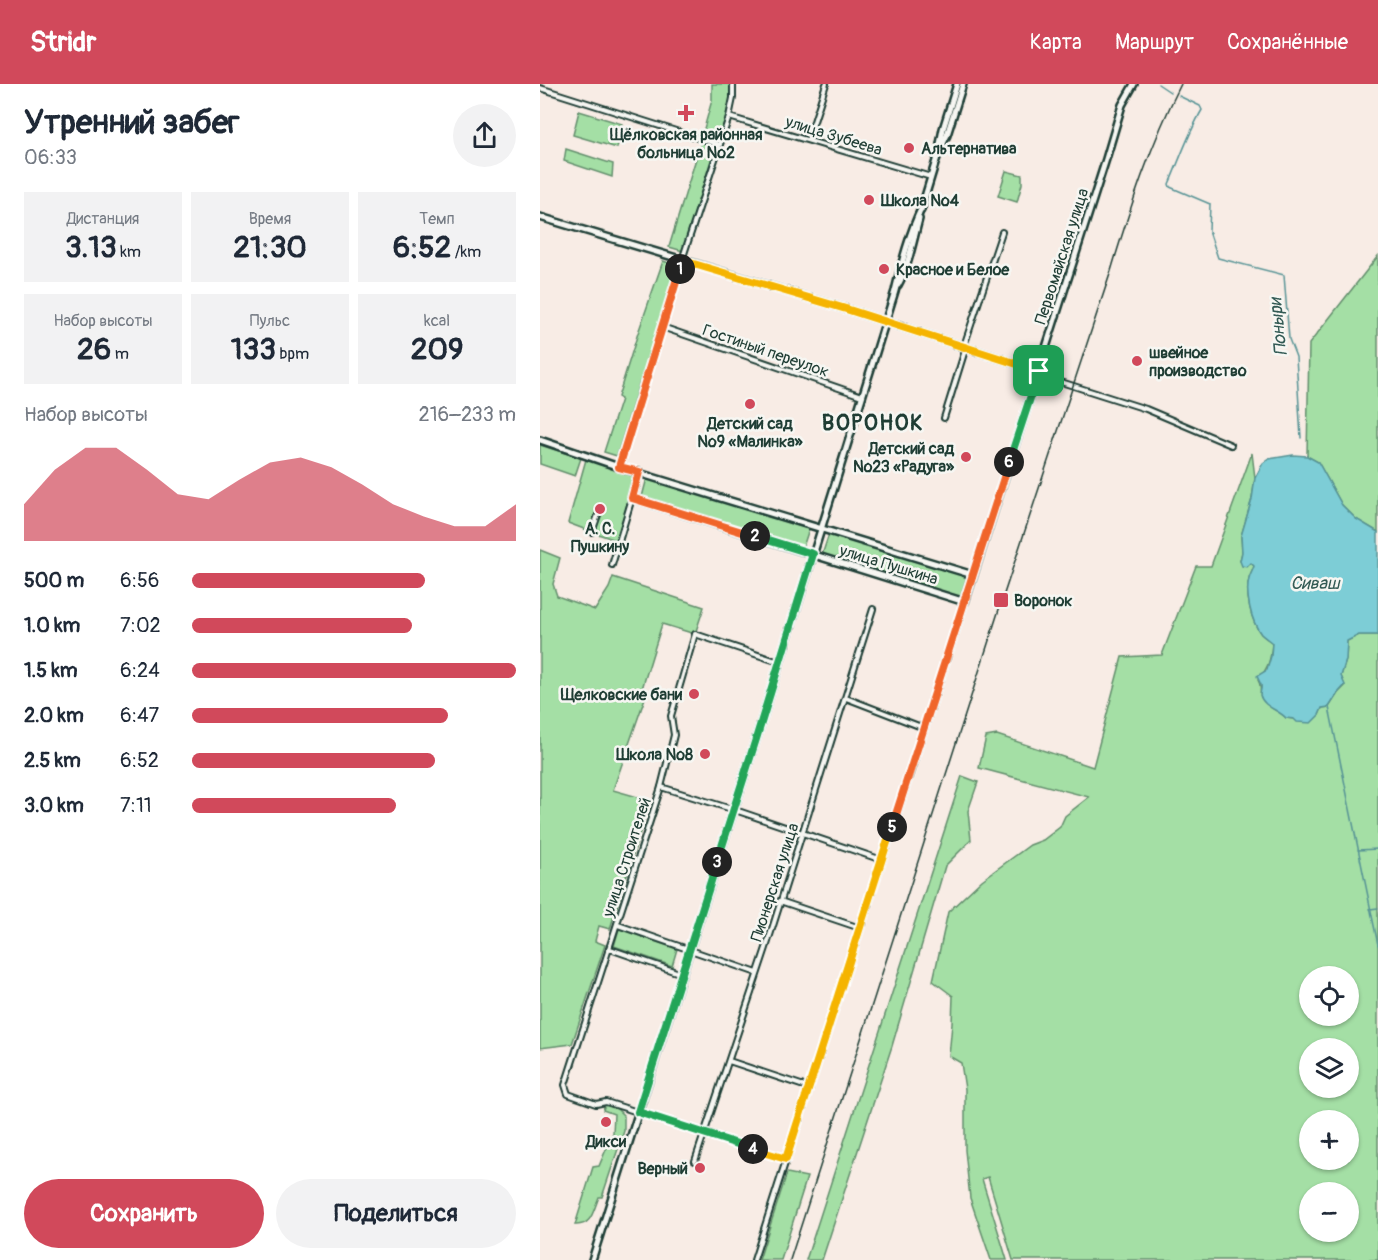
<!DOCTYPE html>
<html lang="ru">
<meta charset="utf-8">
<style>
body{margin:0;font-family:Pangolin,sans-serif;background:#f2f2f3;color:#1f2937;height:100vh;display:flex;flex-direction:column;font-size:22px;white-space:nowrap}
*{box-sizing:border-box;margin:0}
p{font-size:20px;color:#747a83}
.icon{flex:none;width:33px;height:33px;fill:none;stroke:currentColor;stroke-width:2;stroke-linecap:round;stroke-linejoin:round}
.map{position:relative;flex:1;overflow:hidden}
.details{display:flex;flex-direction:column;background:#fff;width:540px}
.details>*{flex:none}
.tools{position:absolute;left:759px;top:882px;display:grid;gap:12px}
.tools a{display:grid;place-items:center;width:60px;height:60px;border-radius:50%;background:#fff;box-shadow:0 2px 4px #0004;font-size:30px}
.pin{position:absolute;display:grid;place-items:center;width:51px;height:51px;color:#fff;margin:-26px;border-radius:12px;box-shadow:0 3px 9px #0006}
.km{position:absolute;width:30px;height:30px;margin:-15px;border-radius:50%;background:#222;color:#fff;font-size:16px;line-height:30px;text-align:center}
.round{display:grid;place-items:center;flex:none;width:63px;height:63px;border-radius:32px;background:#f2f2f3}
.headline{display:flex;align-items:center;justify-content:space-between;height:102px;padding:0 24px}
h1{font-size:33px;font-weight:700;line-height:45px}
.figures{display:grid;grid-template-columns:repeat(3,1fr);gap:9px;height:102px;padding:6px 24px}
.figures div{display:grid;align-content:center;border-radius:0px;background:#f2f2f3;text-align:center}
.figures b{font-size:30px;font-weight:700}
.figures small{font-size:16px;font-weight:400}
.figures p{font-size:16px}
.chart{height:168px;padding:12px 24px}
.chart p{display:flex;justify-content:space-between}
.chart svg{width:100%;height:108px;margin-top:6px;fill:#d1495b;opacity:.7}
.action{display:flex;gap:12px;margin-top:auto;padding:12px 24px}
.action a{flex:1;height:69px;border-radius:36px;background:#d1495b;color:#fff;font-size:24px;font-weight:700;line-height:69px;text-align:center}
.action a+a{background:#f2f2f3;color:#1f2937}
ul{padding:0 24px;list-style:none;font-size:20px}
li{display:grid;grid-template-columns:96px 72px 1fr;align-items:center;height:45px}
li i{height:15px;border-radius:8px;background:#d1495b}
header{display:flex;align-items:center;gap:36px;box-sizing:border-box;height:84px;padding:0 30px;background:#d1495b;color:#fff}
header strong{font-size:28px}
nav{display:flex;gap:33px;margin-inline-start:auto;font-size:21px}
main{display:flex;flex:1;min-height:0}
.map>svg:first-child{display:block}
.green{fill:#a4dfa5;stroke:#628e6c;stroke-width:1.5;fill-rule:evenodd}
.water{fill:#7dcdd6;stroke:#579395;stroke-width:1.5}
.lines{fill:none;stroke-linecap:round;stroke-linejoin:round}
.stream{stroke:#579395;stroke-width:1.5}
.street-casing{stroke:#1f3d34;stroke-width:8}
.secondary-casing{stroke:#1f3d34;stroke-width:10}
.street{stroke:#f6f6f2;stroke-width:4}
.secondary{stroke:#f6f6f2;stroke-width:5}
.rail{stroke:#1f3d34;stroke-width:1.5}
.split-1-casing{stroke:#fff;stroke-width:12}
.split-2-casing{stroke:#fff;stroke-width:12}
.split-3-casing{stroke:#fff;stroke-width:12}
.split-4-casing{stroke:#fff;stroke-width:12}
.split-5-casing{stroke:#fff;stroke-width:12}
.split-6-casing{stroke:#fff;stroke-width:12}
.split-7-casing{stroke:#fff;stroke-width:12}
.split-1{stroke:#f5b400;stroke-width:8}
.split-2{stroke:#f0652b;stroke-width:8}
.split-3{stroke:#22a559;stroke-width:8}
.split-4{stroke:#22a559;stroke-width:8}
.split-5{stroke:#f5b400;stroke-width:8}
.split-6{stroke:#f0652b;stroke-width:8}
.split-7{stroke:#22a559;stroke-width:8}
.poi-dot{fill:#d1495b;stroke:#f6f6f2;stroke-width:2}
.labels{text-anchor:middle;stroke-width:5;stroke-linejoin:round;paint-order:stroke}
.poi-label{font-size:16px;font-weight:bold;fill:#1f3d34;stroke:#f6f6f2;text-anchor:start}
.street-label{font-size:16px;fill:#1f3d34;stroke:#f6f6f2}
.water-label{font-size:18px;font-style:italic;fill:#325a54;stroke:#f6f6f2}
.district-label{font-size:22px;font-weight:bold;letter-spacing:1.5px;fill:#1f3d34;stroke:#f6f6f2}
</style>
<header>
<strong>Stridr</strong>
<nav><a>Карта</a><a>Маршрут</a><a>Сохранённые</a></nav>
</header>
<main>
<section class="details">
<div class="headline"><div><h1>Утренний забег</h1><p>06:33</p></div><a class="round"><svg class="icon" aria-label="share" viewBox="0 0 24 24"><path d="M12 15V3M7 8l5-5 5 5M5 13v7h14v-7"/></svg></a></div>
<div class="figures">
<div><p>Дистанция</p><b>3.13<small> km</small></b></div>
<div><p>Время</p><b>21:30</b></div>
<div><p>Темп</p><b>6:52<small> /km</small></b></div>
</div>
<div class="figures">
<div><p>Набор высоты</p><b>26<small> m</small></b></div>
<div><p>Пульс</p><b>133<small> bpm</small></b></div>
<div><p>kcal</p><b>209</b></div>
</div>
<div class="chart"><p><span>Набор высоты</span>216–233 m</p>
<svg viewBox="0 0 160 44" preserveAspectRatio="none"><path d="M0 44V29L10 15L20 6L30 6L40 15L50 25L60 27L70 19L80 12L90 10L100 14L110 21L120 29L130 34L140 38L150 38L160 29V44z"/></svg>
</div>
<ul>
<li><b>500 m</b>6:56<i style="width:72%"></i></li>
<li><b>1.0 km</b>7:02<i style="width:68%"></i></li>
<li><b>1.5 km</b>6:24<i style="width:100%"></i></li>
<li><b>2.0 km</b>6:47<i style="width:79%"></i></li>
<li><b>2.5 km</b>6:52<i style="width:75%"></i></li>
<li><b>3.0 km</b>7:11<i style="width:63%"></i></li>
</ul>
<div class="action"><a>Сохранить</a><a>Поделиться</a></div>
</section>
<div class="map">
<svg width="838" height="1176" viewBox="0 0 838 1176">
<rect width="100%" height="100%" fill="#f8ece5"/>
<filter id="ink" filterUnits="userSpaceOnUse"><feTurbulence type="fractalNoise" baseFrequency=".0167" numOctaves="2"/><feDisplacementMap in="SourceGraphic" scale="12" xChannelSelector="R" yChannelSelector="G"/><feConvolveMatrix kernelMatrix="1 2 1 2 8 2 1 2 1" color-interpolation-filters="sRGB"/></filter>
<g filter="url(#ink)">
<!-- green -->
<g class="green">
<polygon points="172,0 191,0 190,16 181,49 176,50 175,54 171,55 162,52 172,16"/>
<polygon points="39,27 82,40 77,64 33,51"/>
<polygon points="161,58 175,63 143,167 129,163"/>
<polygon points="26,65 73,80 72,93 24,77"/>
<polygon points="466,87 482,91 482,100 477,118 458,112"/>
<polygon points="838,172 838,448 816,435 802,421 778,378 767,372 769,260"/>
<polygon points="123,177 138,182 105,293 100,297 77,372 64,368 81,315 78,313 98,249"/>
<polygon points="0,361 41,374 35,392 0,380"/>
<path d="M712,369L715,394L712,415L701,452L702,468L700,477L711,479L714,482C713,487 710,490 709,495C705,510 711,537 721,550C724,553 728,556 732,558C731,575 729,583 718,596C723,603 718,608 722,615C728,625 739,626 746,634L754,635L779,631L782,624L789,623L798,609L805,602L801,592L806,576L807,557L819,551H838V1176H473L448,1093L442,1095L467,1176H451L430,1114L425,1066V1005L421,979L409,972L412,940L413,912L393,897L408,828L442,796L490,761L503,756L520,743L525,732L549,713L439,684L446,653L457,651L553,683L582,573L622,571L656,482H671ZM770,892H808V932H770ZM770,964H808V1004H770ZM770,1036H808V1076H770ZM770,1108H808V1148H770Z"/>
<polygon points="47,372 99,388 79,457 52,448 28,439"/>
<polygon points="107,394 269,445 263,463 102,413"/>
<polygon points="289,450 427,492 420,515 282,471"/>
<polygon points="0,466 20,474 13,500 17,512 55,526 69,504 73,493 164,523 155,550 122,540 101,608 106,611 73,706 112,717 109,719 70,845 59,842 55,857 65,861 32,960 0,964"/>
<polygon points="422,692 438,698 428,727 431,756 405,782 352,962 282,1176 266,1176"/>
<polygon points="79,845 137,865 132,882 74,862"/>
<path d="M65,1020L77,1025L84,1032V1047L62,1113H59C53,1127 52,1142 35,1141L53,1083L59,1082L73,1049L74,1030L63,1026Z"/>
<polygon points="247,1089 267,1093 241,1176 219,1176"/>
</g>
<!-- water -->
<path class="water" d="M753,371L767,372L778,378L802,421L816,435L838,448V551H819L807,557L806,576L801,592L805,601L798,609L789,623L782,624L779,631L771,639L757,638L754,635L746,634C739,626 723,623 720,611C720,608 722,604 721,601C720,598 718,595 717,592L727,586L731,572L732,559C729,556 724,553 721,550C711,537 705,510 709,495C710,490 713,487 714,482L711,479L707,483L702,482L700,477L702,468L701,452L712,415L715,394L723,379L729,375Z"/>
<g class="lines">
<!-- stream -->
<g class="stream">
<polyline points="618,0 630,8"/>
<path d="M639,12L660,22L662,26C648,50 640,75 629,100L630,103L670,120L669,147L678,174L744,191L749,255L756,273L761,354"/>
<polyline points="789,623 838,861"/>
<polyline points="818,766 838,765"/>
<polyline points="830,825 838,824"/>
</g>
<defs>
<g id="street">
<polyline points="0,4 180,61"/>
<polyline points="189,33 391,93"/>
<polyline points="268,56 286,0"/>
<polyline points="122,243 322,312"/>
<polyline points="424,262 462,148"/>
<polyline points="499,287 504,291 521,298 606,325 691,361"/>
<polyline points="404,334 426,263"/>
<polyline points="79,383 142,176 189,33 193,14 193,0"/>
<polyline points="52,448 58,431"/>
<polyline points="72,481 92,414"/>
<polyline points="239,578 155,550 131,632 134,651 121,703 25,1001 28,1010 56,1020 66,1018 246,1075"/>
<polyline points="306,614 384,644"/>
<polyline points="121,703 201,728 342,776"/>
<polyline points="240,817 320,844"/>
<polyline points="78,841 217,889"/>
<polyline points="70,865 142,890"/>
<polyline points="189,977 270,1004"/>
<polyline points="155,1077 226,864 333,525"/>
<polyline points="214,1176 425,518"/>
</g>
<g id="secondary">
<polyline points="400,60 403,45 417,0"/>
<polyline points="381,126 398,70 407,51 423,0"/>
<polyline points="0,133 306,225 499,287"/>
<path d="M358,201C369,181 373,157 379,135"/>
<polyline points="0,356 79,383 433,491"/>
<polyline points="99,388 92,414 425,518 566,75 582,21 594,0"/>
<path d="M52,1176L216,655L355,207C362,178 369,150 382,123"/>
</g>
</defs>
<!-- street casing -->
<use href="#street" class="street-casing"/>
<!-- secondary casing -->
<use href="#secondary" class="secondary-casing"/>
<!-- street -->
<use href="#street" class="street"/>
<!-- secondary -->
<use href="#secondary" class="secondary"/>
<!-- rail -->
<path class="rail" d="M250,1176L462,516L571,187C590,124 611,59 641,0"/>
</g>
</g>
<g class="lines" filter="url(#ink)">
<defs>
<polyline id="split-1" points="140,185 142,176 147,178 306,225 499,287"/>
<polyline id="split-2" points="140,185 79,383 99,388 92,414 215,452"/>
<polyline id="split-3" points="177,778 216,655 273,470 215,452"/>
<polyline id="split-4" points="177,778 98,1028 213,1065"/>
<polyline id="split-5" points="213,1065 246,1075 352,743"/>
<polyline id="split-6" points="352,743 469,378"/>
<polyline id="split-7" points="469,378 499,287"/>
</defs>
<!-- split-1 casing -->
<use href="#split-1" class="split-1-casing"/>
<!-- split-2 casing -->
<use href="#split-2" class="split-2-casing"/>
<!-- split-3 casing -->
<use href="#split-3" class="split-3-casing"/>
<!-- split-4 casing -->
<use href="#split-4" class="split-4-casing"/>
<!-- split-5 casing -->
<use href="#split-5" class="split-5-casing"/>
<!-- split-6 casing -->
<use href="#split-6" class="split-6-casing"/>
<!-- split-7 casing -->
<use href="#split-7" class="split-7-casing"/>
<!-- split-1 -->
<use href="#split-1" class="split-1"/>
<!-- split-2 -->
<use href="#split-2" class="split-2"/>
<!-- split-3 -->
<use href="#split-3" class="split-3"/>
<!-- split-4 -->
<use href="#split-4" class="split-4"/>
<!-- split-5 -->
<use href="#split-5" class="split-5"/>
<!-- split-6 -->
<use href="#split-6" class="split-6"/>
<!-- split-7 -->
<use href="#split-7" class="split-7"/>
</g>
<!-- markers -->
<g class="poi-dot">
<path d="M143 20h6v6h6v6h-6v6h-6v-6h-6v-6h6z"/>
<circle cx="369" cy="64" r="6"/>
<circle cx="329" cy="116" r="6"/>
<circle cx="344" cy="185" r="6"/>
<circle cx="597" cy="277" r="6"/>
<circle cx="210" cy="320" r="6"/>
<circle cx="426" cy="373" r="6"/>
<circle cx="60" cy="425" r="6"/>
<rect x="453" y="508" width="16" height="16" rx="3"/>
<circle cx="154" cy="610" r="6"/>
<circle cx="165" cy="670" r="6"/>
<circle cx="66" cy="1038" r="6"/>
<circle cx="160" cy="1084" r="6"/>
</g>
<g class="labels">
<!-- poi labels -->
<g class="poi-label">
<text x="146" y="56" text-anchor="middle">Щёлковская районная<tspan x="146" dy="18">больница №2</tspan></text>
<text x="381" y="70">Альтернатива</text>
<text x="341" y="122">Школа №4</text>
<text x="356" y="191">Красное и Белое</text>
<text x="609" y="274">швейное<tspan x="609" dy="18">производство</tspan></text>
<text x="210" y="345" text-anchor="middle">Детский сад<tspan x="210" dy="18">№9 «Малинка»</tspan></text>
<text x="414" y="370" text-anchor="end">Детский сад<tspan x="414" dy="18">№23 «Радуга»</tspan></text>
<text x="60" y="450" text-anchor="middle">А. С.<tspan x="60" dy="18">Пушкину</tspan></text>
<text x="474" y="522">Воронок</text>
<text x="142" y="616" text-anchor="end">Щелковские бани</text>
<text x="153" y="676" text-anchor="end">Школа №8</text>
<text x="66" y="1063" text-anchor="middle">Дикси</text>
<text x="148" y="1090" text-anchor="end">Верный</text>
</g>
<!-- street labels -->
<g class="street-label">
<text transform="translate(294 51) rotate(17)" y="6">улица Зубеева</text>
<text transform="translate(521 172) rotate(-72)" y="6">Первомайская улица</text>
<text transform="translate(226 266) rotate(19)" y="6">Гостиный переулок</text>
<text transform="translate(349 480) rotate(17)" y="6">улица Пушкина</text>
<text transform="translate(86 773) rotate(-72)" y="6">улица Строителей</text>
<text transform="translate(234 798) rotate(-72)" y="6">Пионерская улица</text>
</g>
<!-- water labels -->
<g class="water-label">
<text transform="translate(738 243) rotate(-96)" y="6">Поныри</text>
<text x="775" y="505">Сиваш</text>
</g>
<!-- district labels -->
<g class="district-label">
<text x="333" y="346">ВОРОНОК</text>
</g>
</g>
</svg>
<div class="tools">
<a><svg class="icon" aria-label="locate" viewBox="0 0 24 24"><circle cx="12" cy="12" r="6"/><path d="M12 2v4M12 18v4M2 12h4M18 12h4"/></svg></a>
<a><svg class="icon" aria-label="layers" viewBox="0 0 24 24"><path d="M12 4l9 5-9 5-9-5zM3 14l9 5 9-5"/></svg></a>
<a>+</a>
<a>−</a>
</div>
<div class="pin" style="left:499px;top:287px;background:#1e9e55"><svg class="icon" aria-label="arrive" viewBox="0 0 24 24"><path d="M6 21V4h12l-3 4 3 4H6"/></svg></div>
<b class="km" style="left:140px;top:185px">1</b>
<b class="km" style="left:215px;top:452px">2</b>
<b class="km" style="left:177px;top:778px">3</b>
<b class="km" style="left:213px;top:1065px">4</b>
<b class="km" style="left:352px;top:743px">5</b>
<b class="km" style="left:469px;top:378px">6</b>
</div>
</main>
